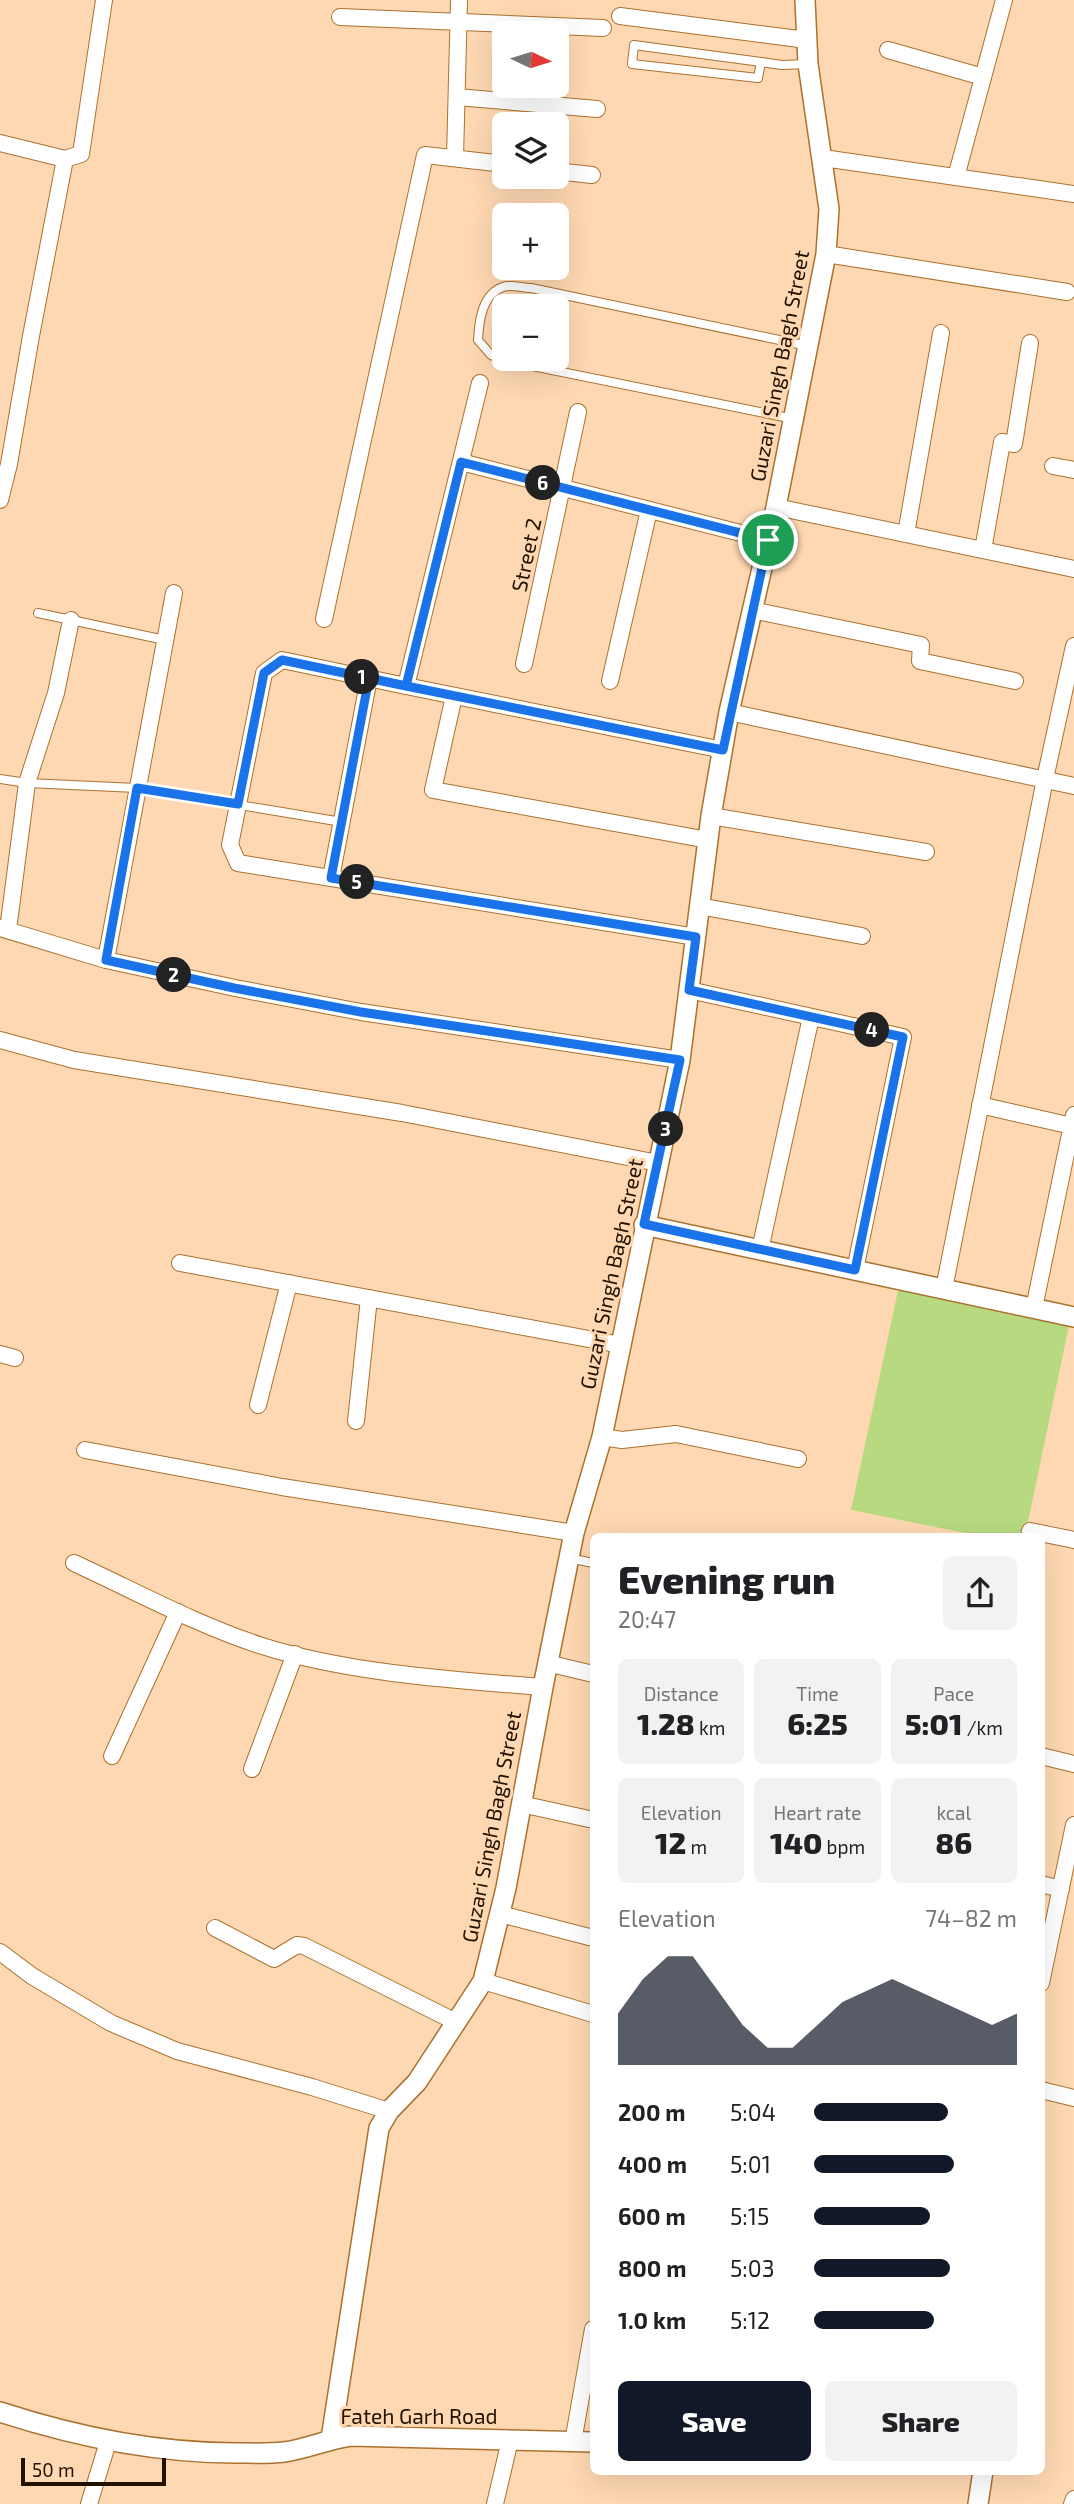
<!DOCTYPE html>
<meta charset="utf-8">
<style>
body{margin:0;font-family:"Exo 2",sans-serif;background:#f2f2f2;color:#202124;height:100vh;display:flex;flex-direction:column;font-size:26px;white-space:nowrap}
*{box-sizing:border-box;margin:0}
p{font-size:23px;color:#757577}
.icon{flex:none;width:38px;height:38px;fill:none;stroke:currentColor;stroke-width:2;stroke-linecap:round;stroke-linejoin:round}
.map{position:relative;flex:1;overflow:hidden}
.side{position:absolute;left:590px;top:1533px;width:455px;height:942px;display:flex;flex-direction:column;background:#fff;border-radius:10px;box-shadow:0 7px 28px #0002}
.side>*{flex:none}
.needle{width:46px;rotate:94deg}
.buttons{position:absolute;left:492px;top:21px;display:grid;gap:14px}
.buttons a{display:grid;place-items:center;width:77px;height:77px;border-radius:10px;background:#fff;box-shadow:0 7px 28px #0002;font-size:35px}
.scale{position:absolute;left:21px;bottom:18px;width:145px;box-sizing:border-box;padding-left:7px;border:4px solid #231100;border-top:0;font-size:19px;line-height:24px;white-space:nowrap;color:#231100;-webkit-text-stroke:5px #fed8b2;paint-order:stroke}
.pin{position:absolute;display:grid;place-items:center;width:60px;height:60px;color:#fff;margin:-30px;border:4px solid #fff;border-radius:50%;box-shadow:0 2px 7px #0007}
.km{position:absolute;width:35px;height:35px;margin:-18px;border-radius:50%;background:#222;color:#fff;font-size:19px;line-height:35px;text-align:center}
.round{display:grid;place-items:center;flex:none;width:74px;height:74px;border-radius:10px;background:#f2f2f2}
.summary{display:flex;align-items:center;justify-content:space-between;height:119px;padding:0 28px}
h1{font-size:38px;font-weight:800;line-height:52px}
.stats{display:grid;grid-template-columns:repeat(3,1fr);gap:10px;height:119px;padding:7px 28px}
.stats div{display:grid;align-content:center;border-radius:10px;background:#f2f2f2;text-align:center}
.stats b{font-size:30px;font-weight:800}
.stats small{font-size:19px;font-weight:400}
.stats p{font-size:19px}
.chart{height:196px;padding:14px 28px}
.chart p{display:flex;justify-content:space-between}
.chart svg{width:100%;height:126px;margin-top:7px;fill:#111827;opacity:.7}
.primary-button{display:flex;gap:14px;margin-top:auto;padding:14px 28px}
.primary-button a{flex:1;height:80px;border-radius:10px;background:#111827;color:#fff;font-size:28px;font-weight:800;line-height:80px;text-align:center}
.primary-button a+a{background:#f2f2f2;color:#202124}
ul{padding:0 28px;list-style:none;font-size:23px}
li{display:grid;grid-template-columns:112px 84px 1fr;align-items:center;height:52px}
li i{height:18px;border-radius:9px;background:#111827}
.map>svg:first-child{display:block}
.green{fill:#b7da81}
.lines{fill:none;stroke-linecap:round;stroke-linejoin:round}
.service-casing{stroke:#ab712e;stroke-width:10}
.minor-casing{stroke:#ab712e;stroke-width:18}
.tertiary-casing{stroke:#ab712e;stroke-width:22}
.service{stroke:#fff;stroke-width:8}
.minor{stroke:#fff;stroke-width:16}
.tertiary{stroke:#fff;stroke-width:19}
.route-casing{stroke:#fff;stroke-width:14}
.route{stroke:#1a73e8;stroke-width:9}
.labels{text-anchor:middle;stroke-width:6;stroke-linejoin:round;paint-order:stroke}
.street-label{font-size:21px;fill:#231100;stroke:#fed8b2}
</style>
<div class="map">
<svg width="1074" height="2504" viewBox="0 0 1074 2504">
<rect width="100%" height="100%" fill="#fed8b2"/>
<!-- green -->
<polygon class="green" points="900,1281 1071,1316 1025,1536 980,1536 851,1510"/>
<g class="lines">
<defs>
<g id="service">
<polyline points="761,62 758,78 632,64 634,45 761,62 782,65 808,64"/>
<path d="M794,419L507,361L491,355L478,340C479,321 482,294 503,287C511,284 523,288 531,288L808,346"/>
<polyline points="38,613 165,640"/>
<polyline points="0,779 27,783 137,788 342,822"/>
<polyline points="569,1558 593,1563"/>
</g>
<g id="minor">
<polyline points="620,16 807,40"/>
<polyline points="340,17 603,28"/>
<polyline points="888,50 983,77"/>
<polyline points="457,97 597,109"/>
<polyline points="0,143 65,159 81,154 104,0"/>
<polyline points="455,158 459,0"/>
<polyline points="823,158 1074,194"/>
<polyline points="556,171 592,175"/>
<polyline points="956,177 1004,0"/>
<polyline points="826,254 1067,292"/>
<polyline points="480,383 406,686 282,660 264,673 230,845 238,863 696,937"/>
<polyline points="461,462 768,540"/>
<polyline points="1053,466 1074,470"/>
<polyline points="0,500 9,464 31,336 65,159"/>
<polyline points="776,507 1074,569"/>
<polyline points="906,534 941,333"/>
<polyline points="983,550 1002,442 1014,444 1030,343"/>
<polyline points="752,610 921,645 920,661 1015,681"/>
<polyline points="324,619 425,155 504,164"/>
<polyline points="524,664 578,412"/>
<polyline points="610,681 649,510"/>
<polyline points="406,686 723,750"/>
<polyline points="454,696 433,790 708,840"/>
<polyline points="729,712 1074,786"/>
<polyline points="711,816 926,852"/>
<polyline points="331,878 369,678"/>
<polyline points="699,906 862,936"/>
<polyline points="0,928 106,960 235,988 361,1012 680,1060"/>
<polyline points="8,930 27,783 56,693 71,620"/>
<polyline points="106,960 174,593"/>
<polyline points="689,990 903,1037 855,1270"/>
<polyline points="0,1040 74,1060 402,1113 658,1163"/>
<polyline points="980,1105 1072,1126"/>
<polyline points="760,1250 811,1017"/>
<polyline points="180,1263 621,1345"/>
<polyline points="944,1289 1045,779 1074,646"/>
<polyline points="1034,1308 1074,1115"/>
<polyline points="0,1354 15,1358"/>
<polyline points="258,1405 289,1283"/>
<polyline points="356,1421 369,1298"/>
<polyline points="602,1437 622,1440 676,1434 798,1459"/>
<polyline points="85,1450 282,1487 574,1533"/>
<polyline points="1029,1536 1030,1531 1074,1540"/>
<path d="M74,1563C135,1591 195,1624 259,1645C346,1673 452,1680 543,1687"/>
<polyline points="547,1663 593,1674"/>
<polyline points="112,1756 178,1612"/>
<polyline points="1041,1756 1074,1764"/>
<polyline points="252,1769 295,1654"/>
<polyline points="521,1804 589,1819"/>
<polyline points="1041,1884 1061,1889"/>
<polyline points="500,1914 593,1938"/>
<polyline points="215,1928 274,1959 297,1945 304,1946 456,2022"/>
<polyline points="0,1952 32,1976 111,2023 177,2051 312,2087 389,2111"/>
<polyline points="483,1981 593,2014"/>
<polyline points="1041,1983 1074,1825"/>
<polyline points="1041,2090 1074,2098"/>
<polyline points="573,2442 593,2329"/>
<polyline points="89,2504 108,2442"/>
<polyline points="495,2504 510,2440"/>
<polyline points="1072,2504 1074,2499"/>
</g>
<g id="tertiary">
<polyline points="644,1225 1074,1317"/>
<path d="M0,2412C77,2437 154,2453 236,2453C251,2453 268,2454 284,2452C307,2449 328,2439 351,2436L593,2442"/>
<polyline points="331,2439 379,2128 389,2111 417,2082 483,1981 506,1888 543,1687 574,1533 602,1437 680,1060 711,816 729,712 776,507 826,254 829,209 808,64 805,0"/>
<polyline points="978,2504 983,2471"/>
</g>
</defs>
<!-- service casing -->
<use href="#service" class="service-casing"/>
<!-- minor casing -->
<use href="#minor" class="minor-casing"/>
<!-- tertiary casing -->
<use href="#tertiary" class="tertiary-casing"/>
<!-- service -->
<use href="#service" class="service"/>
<!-- minor -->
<use href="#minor" class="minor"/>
<!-- tertiary -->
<use href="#tertiary" class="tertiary"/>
</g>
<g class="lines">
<defs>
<polyline id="route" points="768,540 723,750 406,686 282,660 264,673 238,804 137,788 106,960 234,988 361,1012 680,1060 644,1224 855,1270 903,1037 689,990 696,937 331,878 369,678 406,686 461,462 768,540"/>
</defs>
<!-- route casing -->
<use href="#route" class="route-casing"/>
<!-- route -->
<use href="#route" class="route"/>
</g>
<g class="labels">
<!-- street labels -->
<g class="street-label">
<text transform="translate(780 366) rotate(-79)" y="7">Guzari Singh Bagh Street</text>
<text transform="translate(527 555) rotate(-78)" y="7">Street 2</text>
<text transform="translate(612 1274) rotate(-78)" y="7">Guzari Singh Bagh Street</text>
<text transform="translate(492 1827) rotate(-79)" y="7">Guzari Singh Bagh Street</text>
<text x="419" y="2424">Fateh Garh Road</text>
</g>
</g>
</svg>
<div class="buttons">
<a><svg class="needle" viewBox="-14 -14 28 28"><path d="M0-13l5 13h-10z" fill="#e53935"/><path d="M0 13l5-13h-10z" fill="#757577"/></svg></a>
<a><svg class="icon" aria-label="layers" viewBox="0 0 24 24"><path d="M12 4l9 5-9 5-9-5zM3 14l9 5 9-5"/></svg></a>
<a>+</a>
<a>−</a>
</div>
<div class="scale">50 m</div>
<div class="pin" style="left:768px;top:540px;background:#1e9e55"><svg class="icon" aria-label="arrive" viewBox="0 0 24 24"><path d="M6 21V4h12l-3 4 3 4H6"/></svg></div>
<b class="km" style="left:362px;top:677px">1</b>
<b class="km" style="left:174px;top:975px">2</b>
<b class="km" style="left:666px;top:1129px">3</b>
<b class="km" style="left:872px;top:1030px">4</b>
<b class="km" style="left:357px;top:882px">5</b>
<b class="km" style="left:543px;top:483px">6</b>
<section class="side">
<div class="summary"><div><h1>Evening run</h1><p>20:47</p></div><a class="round"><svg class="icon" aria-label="share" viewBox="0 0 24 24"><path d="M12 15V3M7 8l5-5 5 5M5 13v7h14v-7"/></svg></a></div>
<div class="stats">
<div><p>Distance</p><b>1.28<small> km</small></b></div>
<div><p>Time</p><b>6:25</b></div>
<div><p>Pace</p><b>5:01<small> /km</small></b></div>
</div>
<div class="stats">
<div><p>Elevation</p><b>12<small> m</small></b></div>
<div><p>Heart rate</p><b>140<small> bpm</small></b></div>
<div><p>kcal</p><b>86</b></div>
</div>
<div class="chart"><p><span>Elevation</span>74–82 m</p>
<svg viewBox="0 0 160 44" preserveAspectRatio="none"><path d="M0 44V26L10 14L20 6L30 6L40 18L50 30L60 38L70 38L80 30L90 22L100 18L110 14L120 18L130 22L140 26L150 30L160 26V44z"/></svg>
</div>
<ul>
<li><b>200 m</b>5:04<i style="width:66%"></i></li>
<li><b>400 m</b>5:01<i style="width:69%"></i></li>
<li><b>600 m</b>5:15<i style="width:57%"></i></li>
<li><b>800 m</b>5:03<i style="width:67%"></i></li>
<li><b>1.0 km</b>5:12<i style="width:59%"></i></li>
</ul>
<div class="primary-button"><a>Save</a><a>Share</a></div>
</section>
</div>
